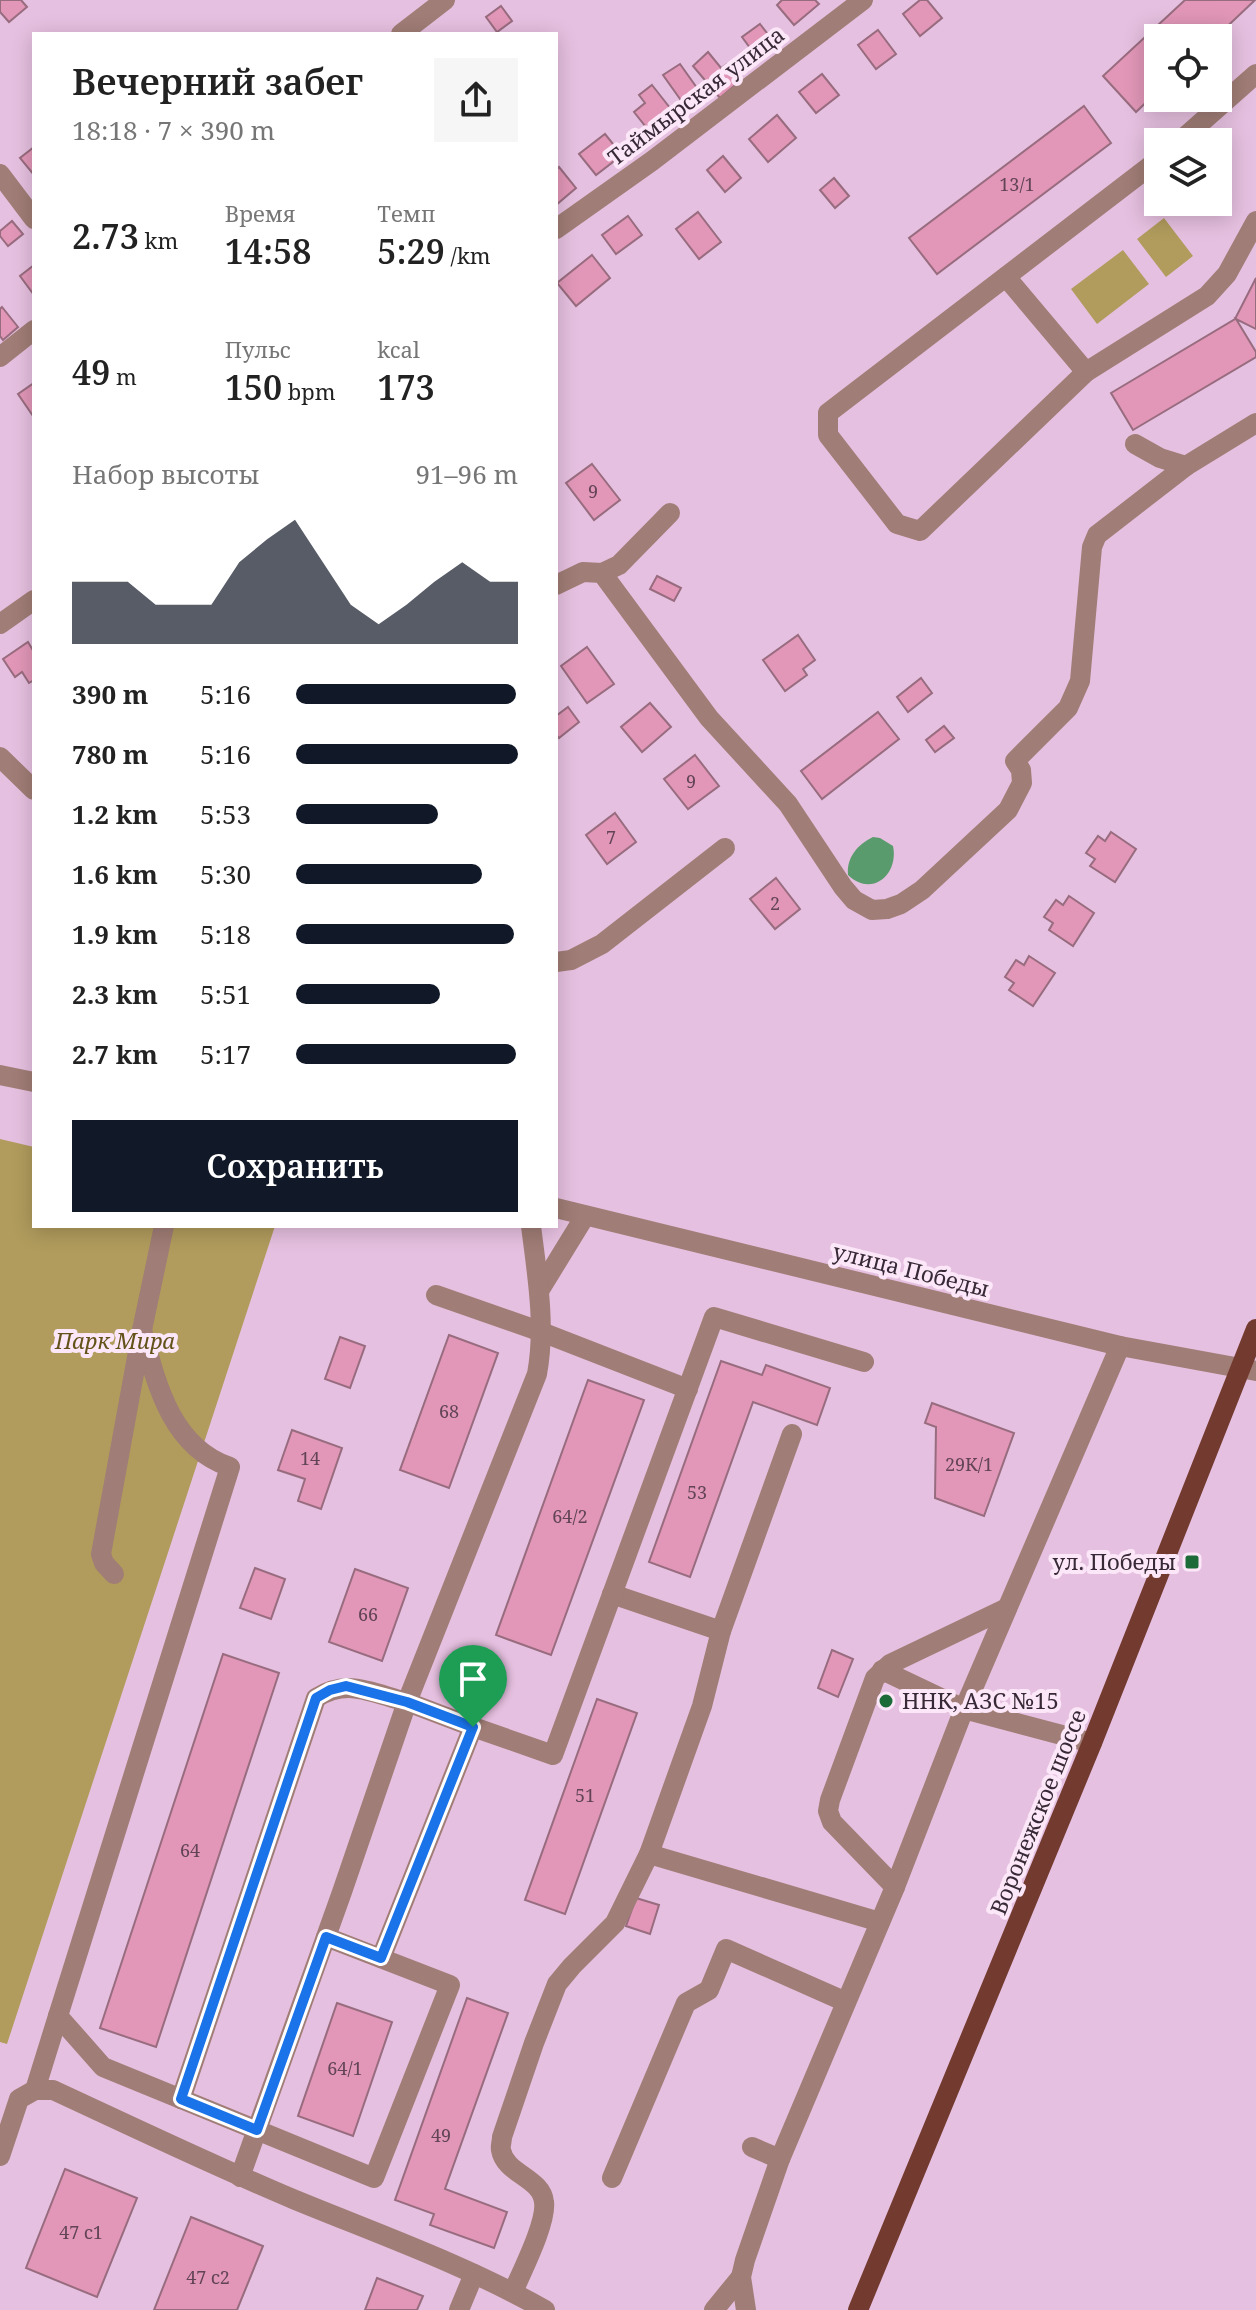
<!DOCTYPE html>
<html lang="ru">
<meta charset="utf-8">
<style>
body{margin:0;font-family:"Noto Serif",serif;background:#f6f6f6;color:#222;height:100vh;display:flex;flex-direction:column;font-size:30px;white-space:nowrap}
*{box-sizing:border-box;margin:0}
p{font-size:26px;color:#767676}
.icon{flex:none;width:44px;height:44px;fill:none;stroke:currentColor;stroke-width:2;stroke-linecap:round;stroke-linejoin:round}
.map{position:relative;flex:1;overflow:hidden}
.sheet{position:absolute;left:32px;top:32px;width:526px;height:1196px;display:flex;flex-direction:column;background:#fff;border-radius:0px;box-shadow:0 4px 20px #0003}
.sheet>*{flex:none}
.controls{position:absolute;left:1144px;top:24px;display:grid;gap:16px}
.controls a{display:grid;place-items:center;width:88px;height:88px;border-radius:0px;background:#fff;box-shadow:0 4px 20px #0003;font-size:40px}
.pin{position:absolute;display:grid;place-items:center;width:68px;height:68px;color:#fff;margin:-82px -34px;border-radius:50% 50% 50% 0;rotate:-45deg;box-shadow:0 0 8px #0007}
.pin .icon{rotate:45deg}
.round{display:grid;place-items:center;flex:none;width:84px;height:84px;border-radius:0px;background:#f6f6f6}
.summary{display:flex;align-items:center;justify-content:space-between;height:136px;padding:0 40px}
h1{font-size:36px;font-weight:600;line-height:60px}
.metrics{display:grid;grid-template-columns:repeat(3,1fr);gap:12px;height:136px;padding:8px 40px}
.metrics div{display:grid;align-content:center}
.metrics b{font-size:34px;font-weight:600}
.metrics small{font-size:22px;font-weight:400}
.metrics p{font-size:22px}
.chart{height:224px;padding:16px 40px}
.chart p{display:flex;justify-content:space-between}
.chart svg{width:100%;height:144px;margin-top:8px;fill:#111827;opacity:.7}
.cta{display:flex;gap:16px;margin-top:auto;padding:16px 40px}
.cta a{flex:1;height:92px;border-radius:0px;background:#111827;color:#fff;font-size:32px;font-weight:600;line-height:92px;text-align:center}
ul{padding:0 40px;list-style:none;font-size:26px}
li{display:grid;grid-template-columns:128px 96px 1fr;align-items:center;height:60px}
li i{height:20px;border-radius:10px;background:#111827}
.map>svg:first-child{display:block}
.green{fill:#b19c5d}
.water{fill:#599b6c}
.building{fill:#e297b8;stroke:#986c7f;stroke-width:2}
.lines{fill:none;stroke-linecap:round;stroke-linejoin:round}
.minor{stroke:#a07d76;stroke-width:20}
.major{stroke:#733a2f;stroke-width:20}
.route-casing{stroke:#fff;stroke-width:16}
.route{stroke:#1a73e8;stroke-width:10}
.poi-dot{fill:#1e6b3a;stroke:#fbe7f8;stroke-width:3}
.labels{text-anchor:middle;stroke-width:8;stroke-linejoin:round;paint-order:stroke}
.number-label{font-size:18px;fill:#624456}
.street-label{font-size:22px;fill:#372935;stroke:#fbe7f8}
.park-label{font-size:22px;font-style:italic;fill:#635219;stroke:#fbe7f8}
.poi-label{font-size:22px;fill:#372935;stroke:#fbe7f8;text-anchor:end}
</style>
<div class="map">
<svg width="1256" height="2310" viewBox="0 0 1256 2310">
<rect width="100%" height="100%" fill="#e6c0e0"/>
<!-- green -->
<g class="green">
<polygon points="1164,218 1193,256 1166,277 1137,239"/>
<polygon points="1123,250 1149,284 1097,324 1071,289"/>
<polygon points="0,1139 34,1147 34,1226 275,1226 7,2044 0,2042"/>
</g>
<!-- water -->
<path class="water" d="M873,837L880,838L893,846C899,874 872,898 848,875C846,858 858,844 873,837Z"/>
<!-- building -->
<g class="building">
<polygon points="0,0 21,0 27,7 9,22 0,12"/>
<polygon points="782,0 815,0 819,4 794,25 777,5"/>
<polygon points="920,0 927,0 942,18 920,36 903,14"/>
<polygon points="1185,0 1255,0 1215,38 1158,38 1158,91 1136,112 1103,76"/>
<polygon points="501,6 512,21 497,32 486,17"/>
<polygon points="760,24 774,42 756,56 742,37"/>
<polygon points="878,30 896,54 876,69 858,45"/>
<polygon points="708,52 721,68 727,64 741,80 720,98 693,66"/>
<polygon points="680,64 702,95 685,106 663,75"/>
<polygon points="822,74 839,95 816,113 799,92"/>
<polygon points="652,85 674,113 650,132 634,112 645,103 639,95"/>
<polygon points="1084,106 1111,143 937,274 909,238"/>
<polygon points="777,115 796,138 768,162 749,139"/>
<polygon points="605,134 622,155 596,175 579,154"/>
<polygon points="34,147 34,175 20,158"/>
<polygon points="723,156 741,178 725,192 707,170"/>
<polygon points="559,167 576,188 556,205 556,170"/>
<polygon points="834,178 849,196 835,208 820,190"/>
<polygon points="698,212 721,242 699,259 676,229"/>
<polygon points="628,216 642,235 616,254 602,235"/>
<polygon points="12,221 23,234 8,246 0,236 0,231"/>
<polygon points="592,255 610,278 576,306 557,283"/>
<polygon points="34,265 34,295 20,276"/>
<polygon points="1256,278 1256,329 1236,319 1256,352 1256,357 1133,430 1111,393 1235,319"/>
<polygon points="2,307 18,327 3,340 0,336 0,309"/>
<polygon points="34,383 34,415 33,416 18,394"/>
<polygon points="592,464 620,500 594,520 566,483"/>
<polygon points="657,576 681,588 674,601 650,589"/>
<polygon points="798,635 815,660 803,669 807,675 785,691 763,660"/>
<polygon points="28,642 34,652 34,680 29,683 22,672 15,677 3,659"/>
<polygon points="587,647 614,684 587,703 561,666"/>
<polygon points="921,678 932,693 908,712 897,697"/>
<polygon points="650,703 671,727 642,752 621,727"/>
<polygon points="568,707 579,722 559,738 556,734 556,716"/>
<polygon points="878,712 899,739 822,799 801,771"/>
<polygon points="944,726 954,738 935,752 926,740"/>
<polygon points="695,755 719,786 688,809 664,779"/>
<polygon points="615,813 636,842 607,864 586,835"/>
<polygon points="1111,832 1136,849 1115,882 1090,866 1095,859 1086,853 1098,836 1105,841"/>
<polygon points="776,878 800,909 775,929 750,899"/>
<polygon points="1069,896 1094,913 1073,946 1049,930 1053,923 1044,917 1056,900 1063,905"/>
<polygon points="1029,956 1055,973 1033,1006 1009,990 1014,983 1005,977 1016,960 1024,965"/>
<polygon points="449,1335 498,1353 449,1488 400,1470"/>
<polygon points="340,1337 365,1346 350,1388 325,1379"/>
<polygon points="721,1361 762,1375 766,1365 830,1388 817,1425 753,1402 690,1577 649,1562"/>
<polygon points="588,1380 644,1400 551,1655 496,1635"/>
<polygon points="932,1403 1014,1433 984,1516 935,1498 936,1427 925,1423"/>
<polygon points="292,1430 342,1448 321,1509 298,1501 305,1479 278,1470"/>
<polygon points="255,1568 285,1579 271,1619 240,1608"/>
<polygon points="355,1569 408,1588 382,1661 329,1642"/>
<polygon points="832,1650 853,1659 838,1697 818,1688"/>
<polygon points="223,1654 279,1673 156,2047 100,2028"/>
<polygon points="597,1699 637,1713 565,1914 525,1900"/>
<polygon points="636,1898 659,1905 650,1934 626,1926"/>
<polygon points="467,1998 508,2013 445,2189 507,2212 494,2248 430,2225 434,2214 395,2200"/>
<polygon points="337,2003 392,2022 353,2136 298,2116"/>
<polygon points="65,2169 137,2198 97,2297 26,2268"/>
<polygon points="191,2217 263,2246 237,2310 154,2310"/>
<polygon points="377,2278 423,2296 417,2310 365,2310"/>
</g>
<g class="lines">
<!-- minor -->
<g class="minor">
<polyline points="401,34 445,0"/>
<polyline points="1179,142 1256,74"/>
<polyline points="1158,160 828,413 828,435 897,524 920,531 1086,372 1207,296 1227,274 1256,221"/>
<polyline points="0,174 34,219"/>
<polyline points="556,229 652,161 863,0"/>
<polyline points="1006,277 1086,372"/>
<polyline points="0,357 34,330"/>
<polyline points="1135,444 1160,458 1186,466 1256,423"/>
<polyline points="602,573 619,565 670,513"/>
<polyline points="556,585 583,572 602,573 709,718 788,804 843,887 854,900 872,910 887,909 901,904 922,890 1008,810 1022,783 1021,770 1015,761 1068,708 1080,681 1092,547 1097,535 1186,466"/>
<polyline points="0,624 34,600"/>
<polyline points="0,757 34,790"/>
<polyline points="556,962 571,960 602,944 725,848"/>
<polyline points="0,1075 34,1082"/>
<polyline points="556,1208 1120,1346 1256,1371"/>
<polyline points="539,1291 585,1216"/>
<polyline points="436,1295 539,1331 688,1389"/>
<path d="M142,1330C156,1383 171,1447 230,1467L58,2016L103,2067L374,2178L450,1985L326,1937"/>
<polyline points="114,1574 104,1563 101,1554 142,1330 164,1226"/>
<polyline points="612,1594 721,1631 792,1434"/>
<polyline points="721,1631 702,1706 649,1854 880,1922"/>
<polyline points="882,1670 964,1709 1092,1743"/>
<polyline points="473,1727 553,1755 714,1317 864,1362"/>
<polyline points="895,1887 832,1822 828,1811 830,1800 875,1678 890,1664 1007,1608"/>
<polyline points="35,2090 58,2016"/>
<path d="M181,2099L316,1698C348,1678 372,1693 407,1702L537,1374C546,1326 537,1274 531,1226"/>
<polyline points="752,2147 780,2159"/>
<path d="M0,2156L19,2099L35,2090H53C133,2127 212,2165 293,2199C378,2234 466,2265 545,2310"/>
<polyline points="240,2177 342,1892 407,1702 473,1727 381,1958"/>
<polyline points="612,2178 686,2003 709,1990 726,1949 846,2002"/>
<path d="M513,2292C522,2271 547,2222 544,2202C542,2178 505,2174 501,2150C500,2146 502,2142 502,2137L534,2043L557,1984L572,1966L615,1923L649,1854"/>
<polyline points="459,2310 474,2274"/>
<polyline points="714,2310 741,2277"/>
<polyline points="746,2310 741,2277 745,2260 780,2159 895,1887 964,1709 1120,1346"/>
</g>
<!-- major -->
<polyline class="major" points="858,2310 1092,1743 1256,1329"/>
</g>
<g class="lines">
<defs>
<polygon id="route" points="346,1686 407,1702 473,1727 381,1958 326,1937 257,2130 181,2099 316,1698 330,1690"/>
</defs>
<!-- route casing -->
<use href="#route" class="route-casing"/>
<!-- route -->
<use href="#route" class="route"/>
</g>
<!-- markers -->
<g class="poi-dot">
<rect x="1184" y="1554" width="16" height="16" rx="4"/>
<circle cx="886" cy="1701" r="8"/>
</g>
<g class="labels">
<!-- number labels -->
<g class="number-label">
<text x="1017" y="191">13/1</text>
<text x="593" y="498">9</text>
<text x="691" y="788">9</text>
<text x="611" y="844">7</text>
<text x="775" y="910">2</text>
<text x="449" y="1418">68</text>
<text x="310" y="1465">14</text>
<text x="969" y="1471">29К/1</text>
<text x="697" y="1499">53</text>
<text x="570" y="1523">64/2</text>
<text x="368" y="1621">66</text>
<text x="585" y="1802">51</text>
<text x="190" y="1857">64</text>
<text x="345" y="2075">64/1</text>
<text x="441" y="2142">49</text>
<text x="81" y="2239">47 с1</text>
<text x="208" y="2284">47 с2</text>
</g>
<!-- street labels -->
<g class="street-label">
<text transform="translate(696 96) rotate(-37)" y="8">Таймырская улица</text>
<text transform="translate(911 1270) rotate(14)" y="8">улица Победы</text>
<text transform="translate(1038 1812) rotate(-68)" y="8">Воронежское шоссе</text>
</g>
<!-- park labels -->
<g class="park-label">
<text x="115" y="1349">Парк Мира</text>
</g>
<!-- poi labels -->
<g class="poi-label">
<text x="1176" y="1570">ул. Победы</text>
<text x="902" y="1709" text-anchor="start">ННК, АЗС №15</text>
</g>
</g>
</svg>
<div class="controls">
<a><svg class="icon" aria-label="locate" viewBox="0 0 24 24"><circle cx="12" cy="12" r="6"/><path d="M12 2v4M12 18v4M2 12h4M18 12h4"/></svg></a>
<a><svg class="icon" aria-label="layers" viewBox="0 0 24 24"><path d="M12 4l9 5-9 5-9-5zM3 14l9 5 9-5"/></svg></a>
</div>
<div class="pin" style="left:473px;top:1727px;background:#1e9e55"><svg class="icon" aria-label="arrive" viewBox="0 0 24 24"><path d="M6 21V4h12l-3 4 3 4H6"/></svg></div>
<section class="sheet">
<div class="summary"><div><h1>Вечерний забег</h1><p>18:18 · 7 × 390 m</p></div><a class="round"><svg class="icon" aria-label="share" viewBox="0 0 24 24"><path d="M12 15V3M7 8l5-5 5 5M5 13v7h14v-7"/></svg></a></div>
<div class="metrics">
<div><b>2.73<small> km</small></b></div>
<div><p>Время</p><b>14:58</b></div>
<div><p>Темп</p><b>5:29<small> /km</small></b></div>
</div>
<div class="metrics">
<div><b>49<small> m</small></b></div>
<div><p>Пульс</p><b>150<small> bpm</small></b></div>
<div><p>kcal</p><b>173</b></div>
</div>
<div class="chart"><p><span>Набор высоты</span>91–96 m</p>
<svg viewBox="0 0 160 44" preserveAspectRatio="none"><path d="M0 44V25L10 25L20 25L30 32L40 32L50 32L60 19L70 12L80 6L90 19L100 32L110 38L120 32L130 25L140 19L150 25L160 25V44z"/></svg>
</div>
<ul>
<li><b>390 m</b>5:16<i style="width:99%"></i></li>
<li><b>780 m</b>5:16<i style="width:100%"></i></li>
<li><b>1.2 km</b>5:53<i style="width:64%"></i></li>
<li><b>1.6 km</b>5:30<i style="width:84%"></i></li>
<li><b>1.9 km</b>5:18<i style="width:98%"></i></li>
<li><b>2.3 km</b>5:51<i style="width:65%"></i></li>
<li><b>2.7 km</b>5:17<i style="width:99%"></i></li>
</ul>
<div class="cta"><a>Сохранить</a></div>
</section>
</div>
